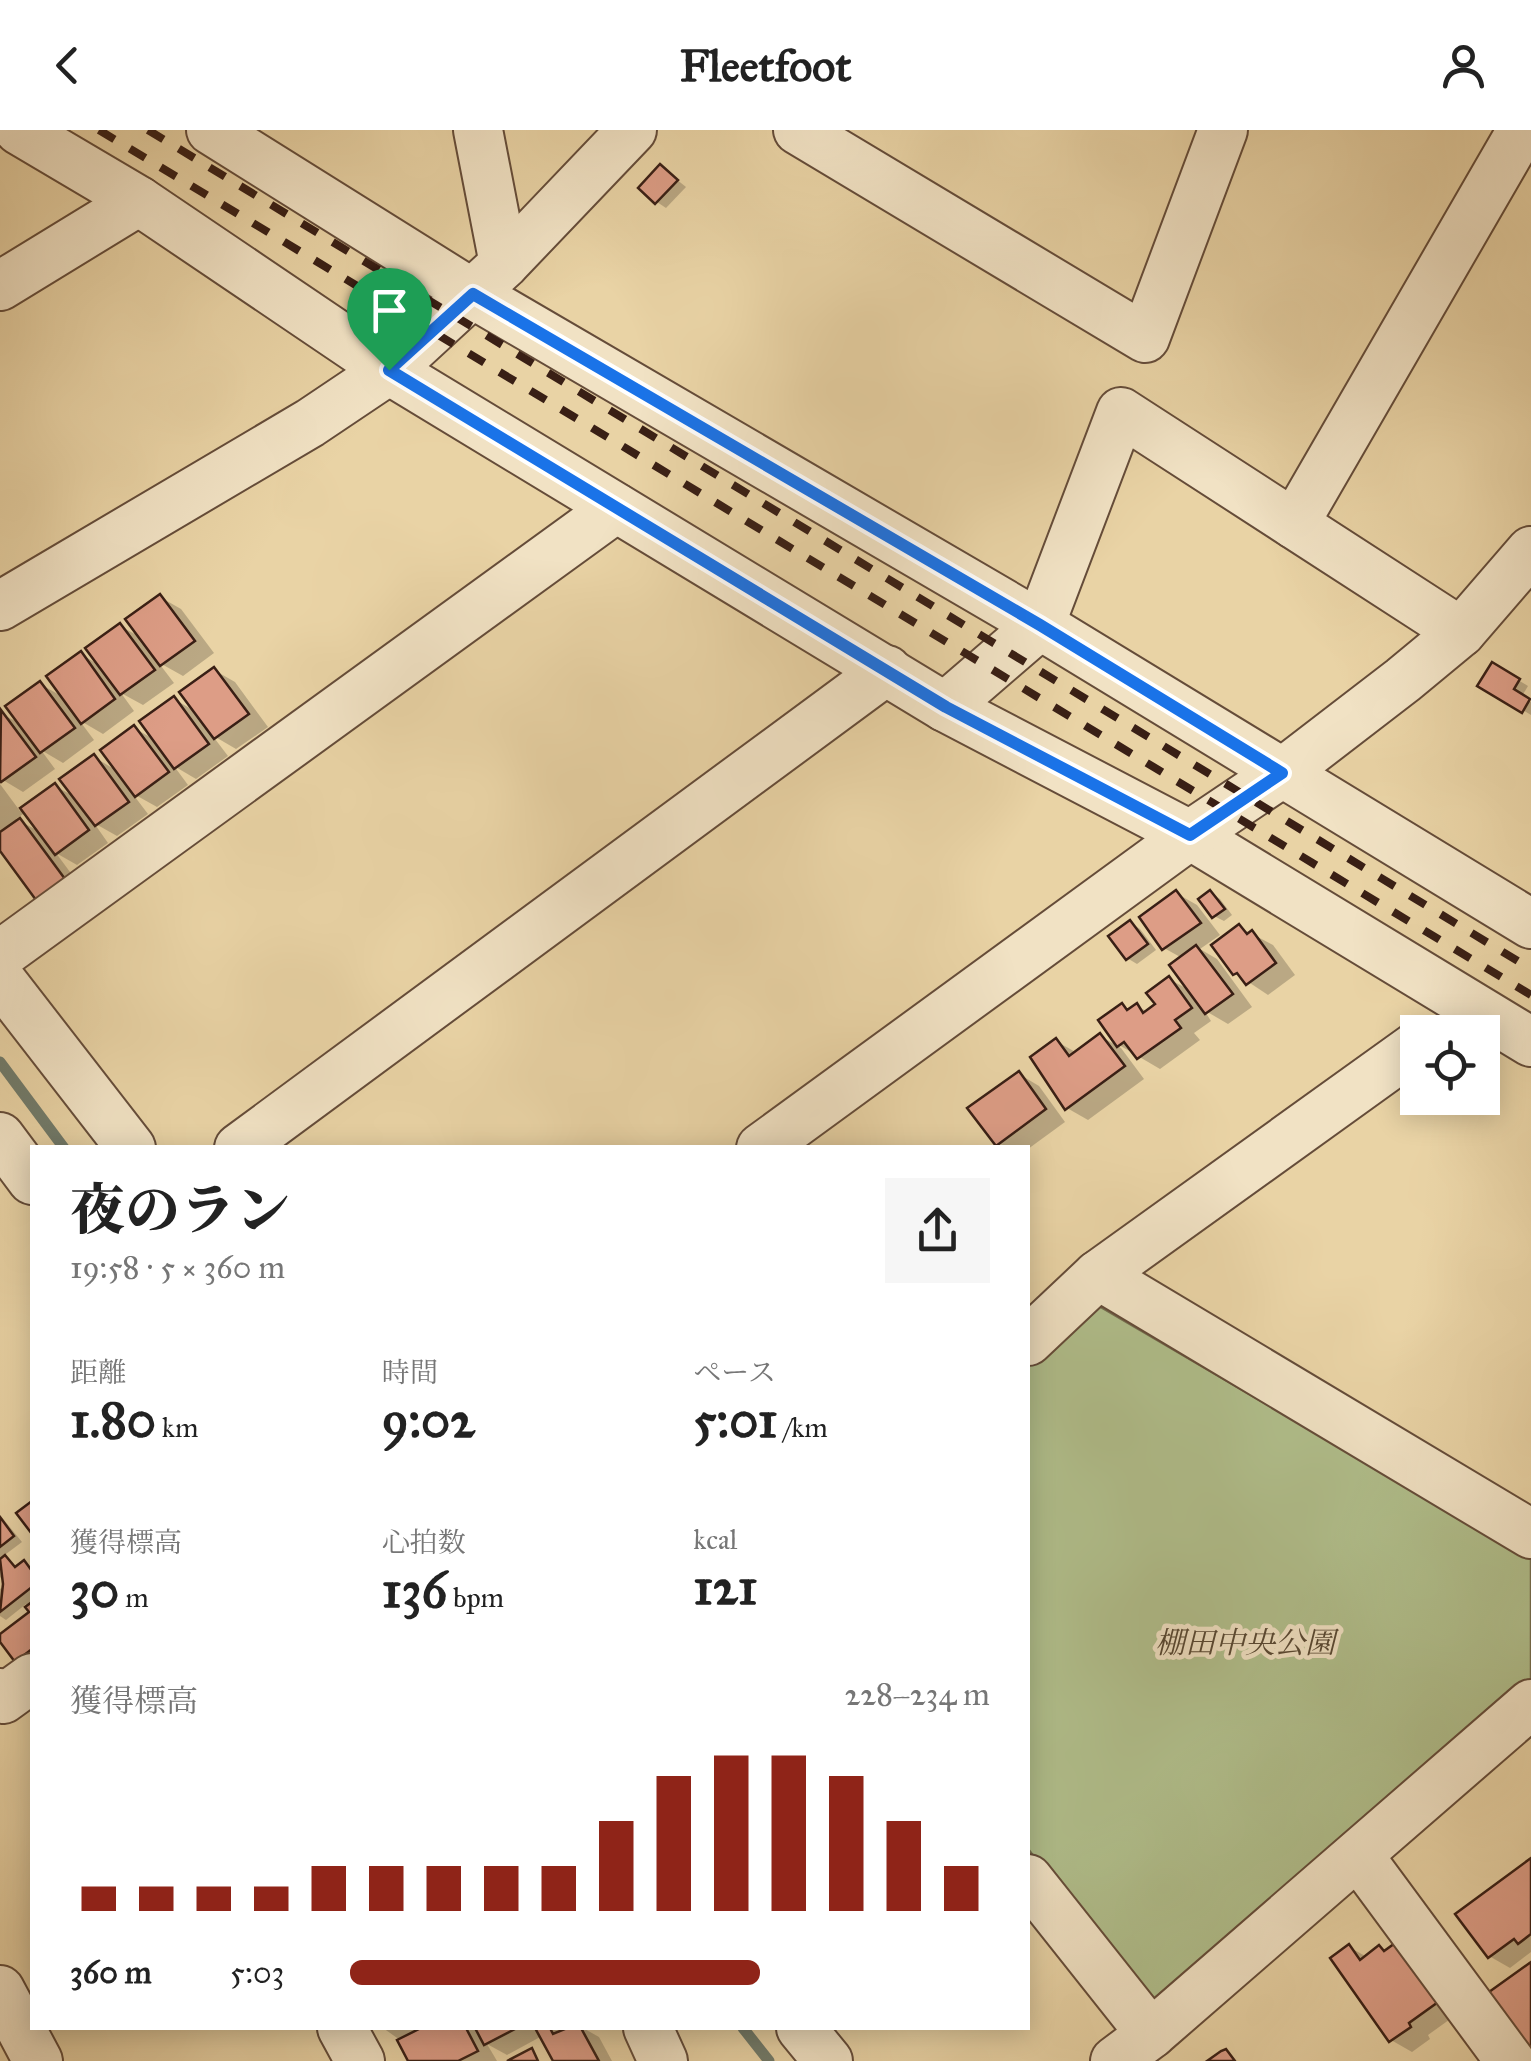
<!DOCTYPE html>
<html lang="ja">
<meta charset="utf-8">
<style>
body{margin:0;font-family:"IM FELL Great Primer","Noto Serif JP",serif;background:#f6f6f6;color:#222;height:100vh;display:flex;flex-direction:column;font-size:38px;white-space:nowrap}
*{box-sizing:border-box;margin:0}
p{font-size:32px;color:#767676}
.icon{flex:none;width:55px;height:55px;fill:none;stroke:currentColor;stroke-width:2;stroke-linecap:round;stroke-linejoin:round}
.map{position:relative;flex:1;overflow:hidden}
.details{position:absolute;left:30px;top:1015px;width:1000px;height:885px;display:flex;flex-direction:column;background:#fff;border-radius:0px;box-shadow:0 5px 25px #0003}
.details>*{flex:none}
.buttons{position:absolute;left:1400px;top:885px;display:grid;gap:20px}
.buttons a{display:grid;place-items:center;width:100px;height:100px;border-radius:0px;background:#fff;box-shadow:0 5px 25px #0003;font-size:50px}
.pin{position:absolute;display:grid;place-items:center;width:85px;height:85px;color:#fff;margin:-102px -42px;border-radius:50% 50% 50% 0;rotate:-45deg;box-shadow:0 0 10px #0007}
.pin .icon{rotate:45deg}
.round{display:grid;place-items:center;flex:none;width:105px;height:105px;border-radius:0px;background:#f6f6f6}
.summary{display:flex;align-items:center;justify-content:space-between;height:170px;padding:0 40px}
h1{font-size:55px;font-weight:800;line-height:75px}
.figures{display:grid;grid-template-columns:repeat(3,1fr);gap:15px;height:170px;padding:10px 40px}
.figures div{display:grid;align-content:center}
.figures b{font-size:50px;font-weight:800}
.figures small{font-size:28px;font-weight:400}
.figures p{font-size:28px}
.chart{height:280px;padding:20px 40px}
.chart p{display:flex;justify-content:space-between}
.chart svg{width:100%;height:180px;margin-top:10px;stroke:#8f2418;stroke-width:6}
ul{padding:0 40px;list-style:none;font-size:32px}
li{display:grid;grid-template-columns:160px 120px 1fr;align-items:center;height:75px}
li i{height:25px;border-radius:12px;background:#8f2418}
header{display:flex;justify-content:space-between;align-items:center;height:130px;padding:0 40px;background:#fff;font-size:45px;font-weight:800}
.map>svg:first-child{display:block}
.green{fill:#b0be8b;stroke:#746e50;stroke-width:2.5}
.shadow{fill:#0003;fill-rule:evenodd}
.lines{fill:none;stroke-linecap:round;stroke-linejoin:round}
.stream{stroke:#717b6b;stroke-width:11}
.building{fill:#dd9d86;stroke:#391f15;stroke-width:2.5}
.minor-casing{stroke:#654c39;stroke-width:52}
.minor{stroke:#f1e2c4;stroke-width:48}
.rail{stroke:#391f15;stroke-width:8;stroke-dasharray:18 18;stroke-linecap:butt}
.route-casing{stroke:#fff;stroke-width:20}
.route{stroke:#1a73e8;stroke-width:12}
.labels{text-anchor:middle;stroke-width:9;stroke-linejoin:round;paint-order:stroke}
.park-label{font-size:30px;font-style:italic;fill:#574732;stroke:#f1e2c4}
</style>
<header><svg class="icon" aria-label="back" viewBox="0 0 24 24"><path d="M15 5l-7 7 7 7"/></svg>Fleetfoot<svg class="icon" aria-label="person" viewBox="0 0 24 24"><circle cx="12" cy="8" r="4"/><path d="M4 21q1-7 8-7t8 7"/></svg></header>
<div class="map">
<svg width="1531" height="1931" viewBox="0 0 1531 1931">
<rect width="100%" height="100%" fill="#e9d3a5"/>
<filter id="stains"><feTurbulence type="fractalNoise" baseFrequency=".002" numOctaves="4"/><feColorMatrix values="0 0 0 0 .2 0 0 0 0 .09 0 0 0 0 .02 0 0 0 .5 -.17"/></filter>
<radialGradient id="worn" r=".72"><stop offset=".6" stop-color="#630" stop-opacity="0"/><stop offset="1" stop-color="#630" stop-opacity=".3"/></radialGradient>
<!-- green -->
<polygon class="green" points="1099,1176 1531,1429 1531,1553 1151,1880 1028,1719 1028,1228"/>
<!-- shadow -->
<g class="shadow">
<polygon points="661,37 686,57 666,78 657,72"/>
<polygon points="160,467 181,479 214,523 183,546 158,532 174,553 143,575 121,563 134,581 103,604 79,590 94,610 63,633 41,620 55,639 23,662 3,650 0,583 23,595 40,554 65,568 81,524 102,537 120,496 144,509"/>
<polygon points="1493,535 1528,556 1522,566 1531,572 1531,585 1481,555"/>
<path d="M214,540L235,552L268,597L236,619L212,605L228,626L196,649L174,636L188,655L157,677L132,663L148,684L117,706L94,693L108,713L77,735L56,723L84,761L0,717V654L20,681L55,656L77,668L94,627L119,642L134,598L157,611L174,569L198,583ZM26,682L42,703L16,689Z"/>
<polygon points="1176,763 1197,775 1220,805 1200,819 1217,829 1252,877 1228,894 1204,880 1211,891 1194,903 1200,910 1160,939 1119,915 1122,876 1130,880 1137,876 1148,882 1159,875 1169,849 1193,862 1182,828 1164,818"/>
<polygon points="1211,763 1220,769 1232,785 1224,791 1214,786"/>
<polygon points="1131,793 1140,799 1156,820 1137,834 1127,828"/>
<polygon points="1239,797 1273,815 1295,845 1268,865 1235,843"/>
<polygon points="1100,906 1121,918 1144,949 1088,990 1067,978 1056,911 1077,923"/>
<polygon points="1019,944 1039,956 1065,992 1028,1019 997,1014"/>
<polygon points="0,1385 22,1412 2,1427 18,1438 24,1433 32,1438 32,1482 26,1474 6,1490 0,1486 0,1459 6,1455 0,1447"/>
<polygon points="1531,1732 1531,1822 1510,1838 1489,1826"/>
<polygon points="1349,1817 1367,1827 1380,1818 1386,1822 1460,1882 1428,1905 1430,1909 1412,1922 1391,1910"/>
<polygon points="383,1898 559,1898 556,1899 562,1903 572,1898 583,1898 599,1907 612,1931 555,1931 542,1906 507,1925 487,1914 497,1931 411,1931 400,1910"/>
</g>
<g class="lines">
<!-- stream -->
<g class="stream">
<polyline points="0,932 64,1018"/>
<polyline points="743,1898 769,1931"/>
</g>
</g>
<!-- building -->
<g class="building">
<polygon points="660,34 678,50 655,74 638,58"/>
<polygon points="160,464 195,511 160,536 125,489"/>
<polygon points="120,493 155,540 120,565 85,518"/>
<polygon points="81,521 115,569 81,594 46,546"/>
<polygon points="1492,532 1520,549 1514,559 1530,569 1522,583 1477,556"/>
<polygon points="214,537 249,584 214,609 179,562"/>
<polygon points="40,551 75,598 40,623 5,576"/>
<polygon points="174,566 209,614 174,639 139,591"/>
<polygon points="1,580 36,627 1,652 0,651"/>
<polygon points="134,595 169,642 135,667 100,620"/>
<polygon points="94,624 129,672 95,696 59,649"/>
<polygon points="55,653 89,700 55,725 20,678"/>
<polygon points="20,688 65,749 36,770 0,721 0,702"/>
<polygon points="1176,760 1201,793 1162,820 1139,787"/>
<polygon points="1210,760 1225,779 1212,788 1198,769"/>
<polygon points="1130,790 1148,814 1126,830 1108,806"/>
<polygon points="1239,794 1247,804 1252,800 1276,833 1246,855 1237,843 1233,845 1211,815"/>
<polygon points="1196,815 1233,864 1205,884 1169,835"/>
<polygon points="1169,846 1192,878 1175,890 1181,898 1137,929 1124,912 1117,917 1098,890 1122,873 1127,880 1137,873 1143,883 1155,874 1146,863"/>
<polygon points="1100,903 1125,936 1065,980 1030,927 1056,908 1069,926"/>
<polygon points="1019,941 1046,979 996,1016 967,978"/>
<polygon points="32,1371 32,1404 16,1383"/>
<polygon points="0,1387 14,1406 0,1417"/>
<polygon points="5,1425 15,1437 24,1430 32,1441 32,1457 0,1482 3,1454 0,1429"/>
<polygon points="32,1472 32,1519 15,1532 0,1512 0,1504 29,1482 25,1477"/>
<polygon points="1531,1728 1531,1804 1518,1814 1514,1809 1488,1828 1455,1784"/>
<polygon points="1398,1811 1441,1870 1409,1893 1411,1897 1389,1912 1330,1828 1349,1814 1360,1830 1379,1815 1384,1821"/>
<polygon points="1531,1832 1531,1917 1530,1918 1489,1862"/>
<polygon points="421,1898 466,1898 478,1921 458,1931 408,1931 397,1910"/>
<polygon points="475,1898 517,1898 484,1915"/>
<polygon points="535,1898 550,1898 553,1904 567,1898 581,1898 599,1931 553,1931"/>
<polygon points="532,1918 538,1931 507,1931"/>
<polygon points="1226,1919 1235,1931 1207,1931 1221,1921"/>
</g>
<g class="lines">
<defs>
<g id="minor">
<polyline points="19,0 139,71 389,240 945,577 1190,705 1531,912"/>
<polyline points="211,0 473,164 1040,495 1531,794"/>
<polyline points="478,0 504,134"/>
<polyline points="798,0 1145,208 1223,0"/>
<polyline points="0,156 139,71"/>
<polyline points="1294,394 1522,0"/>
<polyline points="0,476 310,293 389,240 504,134 632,0"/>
<polyline points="945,577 1040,495 1121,282 1461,502"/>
<polyline points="0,825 616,378"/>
<polyline points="0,849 131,1018"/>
<polyline points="0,1007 32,1050"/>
<polyline points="239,1018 887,540"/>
<polyline points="761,1018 1190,705 1282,643 1403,550 1461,502 1531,421"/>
<polyline points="1098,1145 1531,1404"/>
<polyline points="1028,1211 1098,1145 1418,915"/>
<polyline points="0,1563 3,1569 32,1548"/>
<polyline points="1358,1725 1510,1931"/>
<polyline points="1028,1749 1151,1904"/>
<polyline points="0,1860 38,1931"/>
<polyline points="342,1898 360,1931"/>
<polyline points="648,1898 663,1931"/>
<polyline points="801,1898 828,1931"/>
<polyline points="1115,1931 1151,1904 1531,1574"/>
</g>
</defs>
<!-- minor casing -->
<use href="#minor" class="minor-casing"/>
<!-- minor -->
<use href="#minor" class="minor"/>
<!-- rail -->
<g class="rail">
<polyline points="99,0 1531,865"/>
<polyline points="148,0 1531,839"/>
</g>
</g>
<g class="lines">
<defs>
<polygon id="route" points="473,164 1040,495 1282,643 1190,705 946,577 389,240"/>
</defs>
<!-- route casing -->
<use href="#route" class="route-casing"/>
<!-- route -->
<use href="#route" class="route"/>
</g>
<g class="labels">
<!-- park labels -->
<g class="park-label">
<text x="1245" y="1523">棚田中央公園</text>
</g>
</g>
<rect width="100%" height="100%" filter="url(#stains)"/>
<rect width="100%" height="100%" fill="url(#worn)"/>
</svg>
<div class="buttons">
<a><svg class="icon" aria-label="locate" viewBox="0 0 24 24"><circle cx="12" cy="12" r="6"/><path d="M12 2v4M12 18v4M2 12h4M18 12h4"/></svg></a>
</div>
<div class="pin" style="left:389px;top:240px;background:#1e9e55"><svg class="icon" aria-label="arrive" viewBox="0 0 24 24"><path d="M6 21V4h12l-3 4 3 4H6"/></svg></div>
<section class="details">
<div class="summary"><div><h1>夜のラン</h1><p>19:58 · 5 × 360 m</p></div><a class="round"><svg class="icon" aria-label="share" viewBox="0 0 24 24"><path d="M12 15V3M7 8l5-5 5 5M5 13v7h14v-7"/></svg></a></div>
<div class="figures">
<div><p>距離</p><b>1.80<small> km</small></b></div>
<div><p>時間</p><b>9:02</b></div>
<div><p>ペース</p><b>5:01<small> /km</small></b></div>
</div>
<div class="figures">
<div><p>獲得標高</p><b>30<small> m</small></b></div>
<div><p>心拍数</p><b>136<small> bpm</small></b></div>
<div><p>kcal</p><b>121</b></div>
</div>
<div class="chart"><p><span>獲得標高</span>228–234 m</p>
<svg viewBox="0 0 160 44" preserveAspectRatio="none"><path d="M5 44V38M15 44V38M25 44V38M35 44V38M45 44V33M55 44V33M65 44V33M75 44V33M85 44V33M95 44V22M105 44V11M115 44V6M125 44V6M135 44V11M145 44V22M155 44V33"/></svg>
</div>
<ul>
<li><b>360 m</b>5:03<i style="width:64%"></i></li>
</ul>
</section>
</div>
